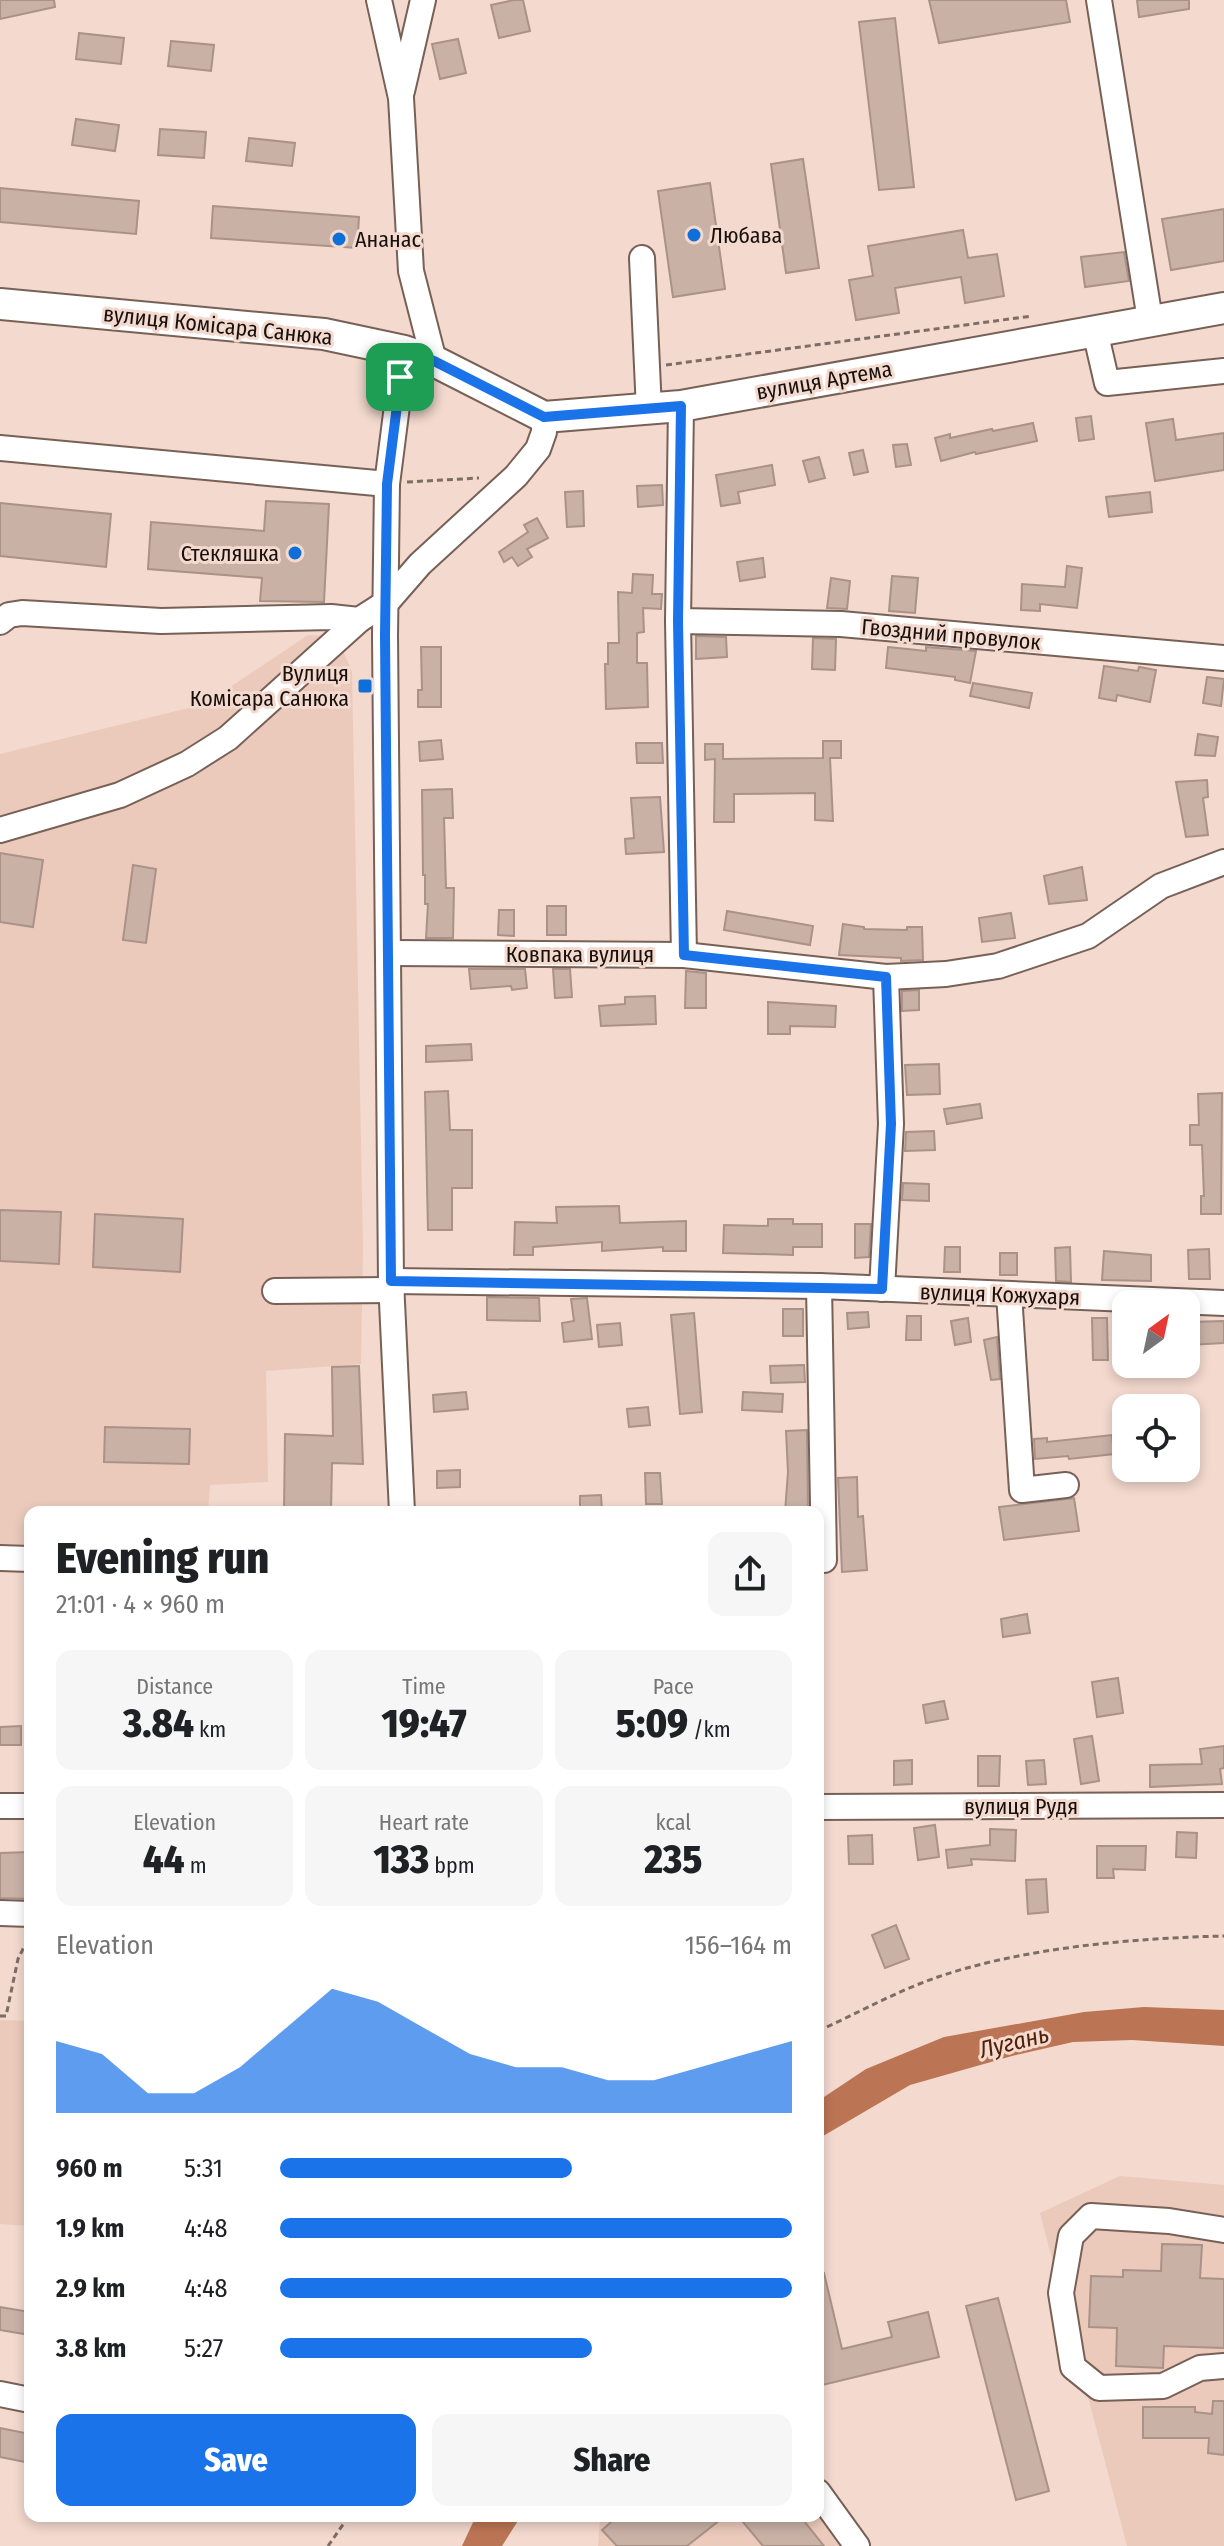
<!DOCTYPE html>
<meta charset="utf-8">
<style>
body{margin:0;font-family:"Fira Sans Condensed",sans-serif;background:#f6f6f6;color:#202124;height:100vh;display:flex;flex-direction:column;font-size:30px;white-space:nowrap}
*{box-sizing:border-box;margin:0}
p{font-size:26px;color:#757577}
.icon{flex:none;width:44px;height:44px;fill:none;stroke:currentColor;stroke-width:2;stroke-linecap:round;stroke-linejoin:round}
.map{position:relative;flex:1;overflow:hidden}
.details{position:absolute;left:24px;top:1506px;width:800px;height:1016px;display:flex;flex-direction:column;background:#fff;border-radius:16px;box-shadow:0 4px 12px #0003}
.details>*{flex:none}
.needle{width:52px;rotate:33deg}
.controls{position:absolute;left:1112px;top:1290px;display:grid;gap:16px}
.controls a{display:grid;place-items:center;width:88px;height:88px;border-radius:16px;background:#fff;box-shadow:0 4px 12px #0003;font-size:40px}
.pin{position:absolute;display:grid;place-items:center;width:68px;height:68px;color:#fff;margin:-34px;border-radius:16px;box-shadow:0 4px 12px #0006}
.round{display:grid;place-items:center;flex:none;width:84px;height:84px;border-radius:16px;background:#f6f6f6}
.summary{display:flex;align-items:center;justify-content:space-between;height:136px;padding:0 32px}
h1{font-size:44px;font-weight:800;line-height:60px}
.figures{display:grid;grid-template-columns:repeat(3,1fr);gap:12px;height:136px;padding:8px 32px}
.figures div{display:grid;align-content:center;border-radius:16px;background:#f6f6f6;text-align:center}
.figures b{font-size:40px;font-weight:800}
.figures small{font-size:22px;font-weight:400}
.figures p{font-size:22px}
.chart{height:224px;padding:16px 32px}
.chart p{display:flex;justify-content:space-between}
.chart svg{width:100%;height:144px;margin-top:8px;fill:#1a73e8;opacity:.7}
.action{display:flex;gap:16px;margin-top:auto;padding:16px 32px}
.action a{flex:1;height:92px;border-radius:16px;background:#1a73e8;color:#fff;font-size:32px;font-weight:800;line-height:92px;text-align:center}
.action a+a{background:#f6f6f6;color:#202124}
ul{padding:0 32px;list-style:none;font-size:26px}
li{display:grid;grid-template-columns:128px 96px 1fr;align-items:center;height:60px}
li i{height:20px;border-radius:10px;background:#1a73e8}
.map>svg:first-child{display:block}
.built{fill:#ebcabb}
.water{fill:#bc7554}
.building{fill:#c9b1a6;stroke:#aa9287;stroke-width:2}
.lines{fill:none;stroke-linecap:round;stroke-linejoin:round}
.minor-casing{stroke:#776157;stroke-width:28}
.major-casing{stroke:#776157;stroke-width:34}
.path{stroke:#7d6d65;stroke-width:3;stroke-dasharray:6 4;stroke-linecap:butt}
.minor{stroke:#fff;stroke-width:24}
.major{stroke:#fff;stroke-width:30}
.route-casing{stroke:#fff;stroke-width:16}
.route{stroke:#1a73e8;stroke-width:10}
.poi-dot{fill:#0e6fd8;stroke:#f3d9ce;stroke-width:3}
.labels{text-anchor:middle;stroke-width:6;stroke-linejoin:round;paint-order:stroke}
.poi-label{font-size:22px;fill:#18100c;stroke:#f3d9ce;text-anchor:start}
.street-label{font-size:22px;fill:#18100c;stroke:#f3d9ce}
.water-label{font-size:24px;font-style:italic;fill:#502108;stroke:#f3d9ce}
</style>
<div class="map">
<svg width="1224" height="2546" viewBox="0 0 1224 2546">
<rect width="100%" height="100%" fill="#f3d9ce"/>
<!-- built -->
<g class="built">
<polygon points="308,635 330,636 344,653 352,672 363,1247 361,1364 266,1371 268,1482 210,1485 208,1512 30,1512 30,1545 0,1544 0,754 205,704"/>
<polygon points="0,2020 30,2021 30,2226 0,2224"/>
<polygon points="1120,2176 1224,2185 1224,2546 1127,2546 1040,2213"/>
<polygon points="600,2516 818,2516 840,2546 598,2546"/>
</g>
<!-- water -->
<g class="water">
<polygon points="1144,2007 1224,2010 1224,2046 1132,2040 1073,2042 1012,2056 910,2085 818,2139 818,2101 866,2069 944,2037 1084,2012"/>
<polygon points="476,2516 521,2516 502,2546 462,2546"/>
</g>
<!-- building -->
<g class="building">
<polygon points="0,0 54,0 55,7 0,19"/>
<polygon points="514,0 523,0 530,31 499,38 491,5"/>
<polygon points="929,0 1066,0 1070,22 939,43"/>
<polygon points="1137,0 1189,0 1189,9 1139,17"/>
<polygon points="895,18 914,187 879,190 859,22"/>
<polygon points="79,33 124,38 121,64 76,59"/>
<polygon points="458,39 466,73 440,79 432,44"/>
<polygon points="171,41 214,45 211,71 168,66"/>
<polygon points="76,119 119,125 115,151 72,145"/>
<polygon points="160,129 206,132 204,158 158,155"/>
<polygon points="249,138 295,143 292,166 246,161"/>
<polygon points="803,159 819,268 786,273 771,164"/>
<polygon points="710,183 725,289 673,297 658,191"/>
<polygon points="0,188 139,201 136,234 0,222"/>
<polygon points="213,206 359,217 357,248 211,238"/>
<polygon points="1224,209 1224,261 1171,270 1162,219"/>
<polygon points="963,230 968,258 997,254 1004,296 965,303 961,277 895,288 899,313 856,320 849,280 873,276 868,246"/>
<polygon points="1124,252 1129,281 1085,287 1081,257"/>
<polygon points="1091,416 1094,439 1079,441 1076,418"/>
<polygon points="1173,419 1176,440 1224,433 1224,470 1155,481 1146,423"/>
<polygon points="1033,423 1037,441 976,454 975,452 941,461 935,438 950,434 950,438 992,429 993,431"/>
<polygon points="907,444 911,465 896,467 893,445"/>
<polygon points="863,450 868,472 854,475 849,453"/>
<polygon points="819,457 825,478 809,482 803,461"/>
<polygon points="772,465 775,485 738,492 740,503 721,506 716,475"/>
<polygon points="662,485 663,505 638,507 637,486"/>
<polygon points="583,491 584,526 567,527 565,492"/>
<polygon points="1150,492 1152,512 1109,517 1106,497"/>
<polygon points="266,501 329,504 324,602 260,601 262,578 148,569 151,522 264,531"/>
<polygon points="0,503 111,514 106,567 0,556"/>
<polygon points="537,518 548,538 527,549 532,557 518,566 512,557 504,562 499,552 528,532 524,525"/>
<polygon points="763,558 765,577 740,581 737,562"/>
<polygon points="1067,566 1082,568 1077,608 1040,604 1040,611 1021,610 1022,584 1065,587"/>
<polygon points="633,574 653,575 652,594 662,594 661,609 643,608 644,632 637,633 637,663 647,663 648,707 606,709 605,664 608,664 608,643 619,643 618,592 632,593"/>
<polygon points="892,576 918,578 915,613 889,611"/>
<polygon points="831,578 850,581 847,609 827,608"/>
<polygon points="696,636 726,637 727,657 696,659"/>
<polygon points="813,638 836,639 835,670 812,669"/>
<polygon points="421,647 441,647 441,707 418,707 418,690 422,690"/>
<polygon points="888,647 926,651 926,647 976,651 970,683 955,680 955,677 886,668"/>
<polygon points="1104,666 1138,671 1139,667 1156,670 1150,702 1117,695 1116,701 1099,698"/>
<polygon points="1207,677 1224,679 1221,706 1203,703"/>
<polygon points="973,683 1032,693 1029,708 970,696"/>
<polygon points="1198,734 1218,737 1215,756 1195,755"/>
<polygon points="441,740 443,759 420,761 419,742"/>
<polygon points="823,741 841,741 841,758 830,758 833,821 815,820 815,793 734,794 734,822 714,822 715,759 705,760 705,744 723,744 723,759 823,758"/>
<polygon points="636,743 662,743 663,763 637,763"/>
<polygon points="1207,780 1208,797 1203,798 1208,835 1186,837 1176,782"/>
<polygon points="452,789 453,818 444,818 446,888 454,888 453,938 426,938 428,904 425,904 425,875 423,875 422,790"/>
<polygon points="660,797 664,852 626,854 625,839 634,838 631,798"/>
<polygon points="0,853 43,860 33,927 0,922"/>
<polygon points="133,865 156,869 146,943 123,940"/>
<polygon points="1082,867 1087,900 1049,904 1044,876"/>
<rect x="547" y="906" width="19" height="29"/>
<polygon points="499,910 514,910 514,936 498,935"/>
<polygon points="727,911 813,926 810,945 724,930"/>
<polygon points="1011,913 1015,938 982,942 979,918"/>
<polygon points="843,924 864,927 864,929 907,930 907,927 922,927 923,960 901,961 901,958 839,955"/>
<polygon points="469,969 525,969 527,988 512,990 511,986 471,989"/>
<polygon points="553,969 570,969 572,997 555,998"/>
<polygon points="686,971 706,973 706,1008 685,1008"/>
<polygon points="919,990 919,1010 902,1011 902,991"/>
<polygon points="655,996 656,1024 601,1026 599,1006 625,1004 625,997"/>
<polygon points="768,1002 836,1006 835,1027 790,1026 790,1034 768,1034"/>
<polygon points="471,1044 472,1060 426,1062 426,1046"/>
<polygon points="939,1064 940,1094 907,1095 905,1065"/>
<polygon points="448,1091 450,1130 472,1130 472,1188 452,1188 452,1230 428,1230 425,1092"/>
<polygon points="1222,1093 1221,1214 1201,1214 1201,1196 1204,1196 1202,1145 1190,1145 1190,1125 1199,1125 1198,1094"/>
<polygon points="980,1104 982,1118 947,1124 944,1109"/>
<polygon points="934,1131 935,1150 905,1151 906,1132"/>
<polygon points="903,1183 929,1184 929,1201 902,1200"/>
<polygon points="619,1206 620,1223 686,1221 686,1251 663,1251 663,1247 602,1251 602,1242 533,1247 533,1255 514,1255 515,1222 557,1223 556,1207"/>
<polygon points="0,1210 61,1212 59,1264 0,1261"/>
<polygon points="95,1214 183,1219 180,1272 93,1267"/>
<polygon points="768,1219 793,1219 793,1224 822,1224 822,1247 793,1247 793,1255 723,1253 724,1225 768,1226"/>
<polygon points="855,1224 871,1224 869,1257 855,1258"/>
<polygon points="945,1247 960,1247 960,1272 944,1272"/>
<polygon points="1070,1247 1071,1282 1056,1281 1055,1248"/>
<polygon points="1209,1249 1210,1279 1189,1279 1188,1250"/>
<polygon points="1104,1251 1151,1255 1151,1281 1102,1280"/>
<rect x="1000" y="1253" width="17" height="22"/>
<polygon points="487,1297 539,1298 540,1321 487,1320"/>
<polygon points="587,1298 592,1339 564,1342 562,1323 574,1321 571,1299"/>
<rect x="783" y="1309" width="20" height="27"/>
<polygon points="868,1312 869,1327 848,1329 847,1313"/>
<polygon points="694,1313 702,1412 680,1414 671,1315"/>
<polygon points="907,1316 921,1316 921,1340 906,1340"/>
<polygon points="968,1318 971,1342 955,1345 951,1321"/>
<polygon points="1092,1318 1107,1318 1108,1360 1093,1360"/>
<polygon points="1224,1321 1224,1343 1189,1345 1188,1322"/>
<polygon points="620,1323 622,1345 599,1347 597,1325"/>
<polygon points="997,1337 1000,1379 991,1380 984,1340"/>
<polygon points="804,1365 805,1382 771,1383 770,1366"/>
<polygon points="359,1366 363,1464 332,1463 331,1512 284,1512 285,1434 333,1436 332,1367"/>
<polygon points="466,1392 468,1409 434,1412 433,1395"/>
<polygon points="743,1392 783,1394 782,1412 742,1410"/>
<polygon points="648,1407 650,1425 629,1427 627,1409"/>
<polygon points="105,1427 190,1429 189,1464 104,1462"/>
<polygon points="807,1430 808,1512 785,1512 788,1472 786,1431"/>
<polygon points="1112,1435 1114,1454 1069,1459 1068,1456 1035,1459 1034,1439 1047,1438 1047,1442"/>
<polygon points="460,1470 460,1487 437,1488 437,1471"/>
<polygon points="645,1473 660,1473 662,1504 646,1504"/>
<polygon points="857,1477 858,1517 863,1516 867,1570 842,1572 838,1478"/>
<polygon points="601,1495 602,1512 580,1512 580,1496"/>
<polygon points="1074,1498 1079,1531 1004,1540 999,1507"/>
<polygon points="1027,1614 1030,1633 1003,1637 1001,1619"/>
<polygon points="1118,1678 1123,1713 1097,1717 1092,1682"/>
<polygon points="944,1701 948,1719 926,1723 923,1705"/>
<polygon points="21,1726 21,1745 0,1745 0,1727"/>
<polygon points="1092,1736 1099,1781 1081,1784 1074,1739"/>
<polygon points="1224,1746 1224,1768 1220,1769 1222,1784 1150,1787 1150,1765 1202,1764 1200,1749"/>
<polygon points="978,1756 1000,1756 999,1786 978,1786"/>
<polygon points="912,1760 912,1784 894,1785 894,1761"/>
<polygon points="1044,1760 1046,1784 1028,1785 1026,1761"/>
<polygon points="935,1825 939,1857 918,1860 914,1828"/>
<polygon points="990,1829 1016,1830 1015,1861 971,1859 972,1865 948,1868 946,1850 990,1845"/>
<polygon points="1177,1832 1197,1833 1196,1858 1176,1857"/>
<polygon points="872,1835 873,1864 849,1864 848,1836"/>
<polygon points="1097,1846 1146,1846 1145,1870 1113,1869 1114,1878 1097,1878"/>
<polygon points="30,1852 30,1899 0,1898 0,1853"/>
<polygon points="1046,1879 1048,1912 1028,1914 1026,1880"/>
<polygon points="896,1925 909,1959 885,1968 872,1935"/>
<polygon points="1162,2244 1202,2245 1200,2278 1224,2279 1224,2348 1164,2346 1163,2368 1116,2366 1117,2328 1089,2327 1091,2276 1123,2277 1123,2270 1161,2271"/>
<polygon points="824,2273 842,2349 892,2337 888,2322 928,2312 939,2357 818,2386 818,2274"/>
<polygon points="998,2298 1049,2491 1016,2500 966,2306"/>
<polygon points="0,2307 30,2312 30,2335 0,2330"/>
<polygon points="1213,2401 1224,2401 1224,2455 1208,2453 1209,2438 1143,2438 1143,2407 1195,2407 1195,2412 1212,2414"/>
<polygon points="0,2428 30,2434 30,2463 0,2457"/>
<polygon points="618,2516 725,2516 687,2546 617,2546 602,2530"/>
<polygon points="738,2516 800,2516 824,2546 763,2546"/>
</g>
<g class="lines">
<defs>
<g id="minor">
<polyline points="379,0 401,98 411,271 434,361"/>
<polyline points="1099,0 1150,320"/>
<polyline points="402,91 423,0"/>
<polyline points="642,258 649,410"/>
<polyline points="1095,331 1107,383 1224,371"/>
<polyline points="681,406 678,621 684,955"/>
<polyline points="0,448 387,484"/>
<polyline points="678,621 841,624 1224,658"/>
<polyline points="0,622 9,615 22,613 161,621 331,617 359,620"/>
<polyline points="0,830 120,795 187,764 228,738 359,620 387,602 420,564 516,476 538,449 544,432 544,417"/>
<polyline points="390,953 684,955 886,977 946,974 998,966 1088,936 1161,886 1224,862"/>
<polyline points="391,1281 819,1286 1224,1303"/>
<polyline points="882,1289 891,1124 886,977"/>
<polyline points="275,1291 392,1290"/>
<polyline points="1009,1294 1022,1490 1066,1485"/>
<polyline points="402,1512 391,1281 385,636 387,484 404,351"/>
<polyline points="0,1558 30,1559"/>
<polyline points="818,1560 824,1560 819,1286"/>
<polyline points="0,1806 30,1806"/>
<polyline points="818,1807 1224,1805"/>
<polyline points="0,1913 30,1914"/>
<polyline points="1224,2230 1169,2221 1091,2216 1071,2236 1061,2293 1073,2367 1099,2388 1163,2386 1200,2368 1224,2366"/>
<polyline points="0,2394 30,2400"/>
<polyline points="818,2492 857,2546"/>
</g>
<polyline id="major" points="0,304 324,334 404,351 434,361 544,417 681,406 1224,308"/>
</defs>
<!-- minor casing -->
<use href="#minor" class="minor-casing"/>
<!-- major casing -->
<use href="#major" class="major-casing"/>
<!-- path -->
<g class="path">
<polyline points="666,365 1032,316"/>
<polyline points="407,482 479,478"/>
<polyline points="0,2016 6,2016 18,1959 30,1935"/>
<path d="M818,2031C856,2014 895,1992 935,1978C1020,1948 1134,1938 1224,1936"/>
<polyline points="328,2546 349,2516"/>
</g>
<!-- minor -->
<use href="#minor" class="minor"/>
<!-- major -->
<use href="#major" class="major"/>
</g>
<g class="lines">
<defs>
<polygon id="route" points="404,351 434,361 544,417 681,406 678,621 684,955 886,977 891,1124 882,1289 391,1281 385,636 387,484"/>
</defs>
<!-- route casing -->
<use href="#route" class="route-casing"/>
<!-- route -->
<use href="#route" class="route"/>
</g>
<!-- markers -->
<g class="poi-dot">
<circle cx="694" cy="235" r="8"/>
<circle cx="339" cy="239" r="8"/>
<circle cx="295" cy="553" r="8"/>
<rect x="357" y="678" width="16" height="16" rx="4"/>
</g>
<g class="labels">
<!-- poi labels -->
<g class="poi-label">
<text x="710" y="243">Любава</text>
<text x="355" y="247">Ананас</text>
<text x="279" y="561" text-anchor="end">Стекляшка</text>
<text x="349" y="681" text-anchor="end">Вулиця<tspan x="349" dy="25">Комісара Санюка</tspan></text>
</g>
<!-- street labels -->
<g class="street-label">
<text transform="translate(218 325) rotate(6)" y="8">вулиця Комісара Санюка</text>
<text transform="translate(824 380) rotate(-10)" y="8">вулиця Артема</text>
<text transform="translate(951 634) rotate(5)" y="8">Гвоздний провулок</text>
<text x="580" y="962">Ковпака вулиця</text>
<text transform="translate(1000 1294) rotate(2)" y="8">вулиця Кожухаря</text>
<text x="1021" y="1814">вулиця Рудя</text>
</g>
<!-- water labels -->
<g class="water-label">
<text transform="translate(1014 2042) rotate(-14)" y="8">Лугань</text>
</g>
</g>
</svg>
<div class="controls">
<a><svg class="needle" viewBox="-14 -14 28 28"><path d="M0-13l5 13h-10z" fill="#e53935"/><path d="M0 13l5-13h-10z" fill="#757577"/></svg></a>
<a><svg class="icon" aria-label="locate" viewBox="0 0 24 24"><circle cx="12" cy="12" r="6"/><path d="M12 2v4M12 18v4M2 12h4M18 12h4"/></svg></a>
</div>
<div class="pin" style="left:400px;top:377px;background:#1e9e55"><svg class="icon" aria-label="arrive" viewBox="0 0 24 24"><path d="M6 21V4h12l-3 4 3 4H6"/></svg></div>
<section class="details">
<div class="summary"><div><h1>Evening run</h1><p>21:01 · 4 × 960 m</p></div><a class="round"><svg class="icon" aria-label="share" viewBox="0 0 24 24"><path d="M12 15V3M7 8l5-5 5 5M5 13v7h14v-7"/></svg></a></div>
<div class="figures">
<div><p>Distance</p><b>3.84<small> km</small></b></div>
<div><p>Time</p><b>19:47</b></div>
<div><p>Pace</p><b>5:09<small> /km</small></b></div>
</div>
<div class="figures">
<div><p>Elevation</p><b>44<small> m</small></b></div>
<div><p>Heart rate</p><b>133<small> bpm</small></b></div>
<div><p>kcal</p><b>235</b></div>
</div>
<div class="chart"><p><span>Elevation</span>156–164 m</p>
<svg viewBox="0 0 160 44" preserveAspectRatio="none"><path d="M0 44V22L10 26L20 38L30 38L40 30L50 18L60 6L70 10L80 18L90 26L100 30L110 30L120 34L130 34L140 30L150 26L160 22V44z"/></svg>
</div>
<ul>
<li><b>960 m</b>5:31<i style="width:57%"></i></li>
<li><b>1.9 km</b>4:48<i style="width:100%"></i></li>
<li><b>2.9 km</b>4:48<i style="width:100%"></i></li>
<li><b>3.8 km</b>5:27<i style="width:61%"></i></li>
</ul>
<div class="action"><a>Save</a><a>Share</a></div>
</section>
</div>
